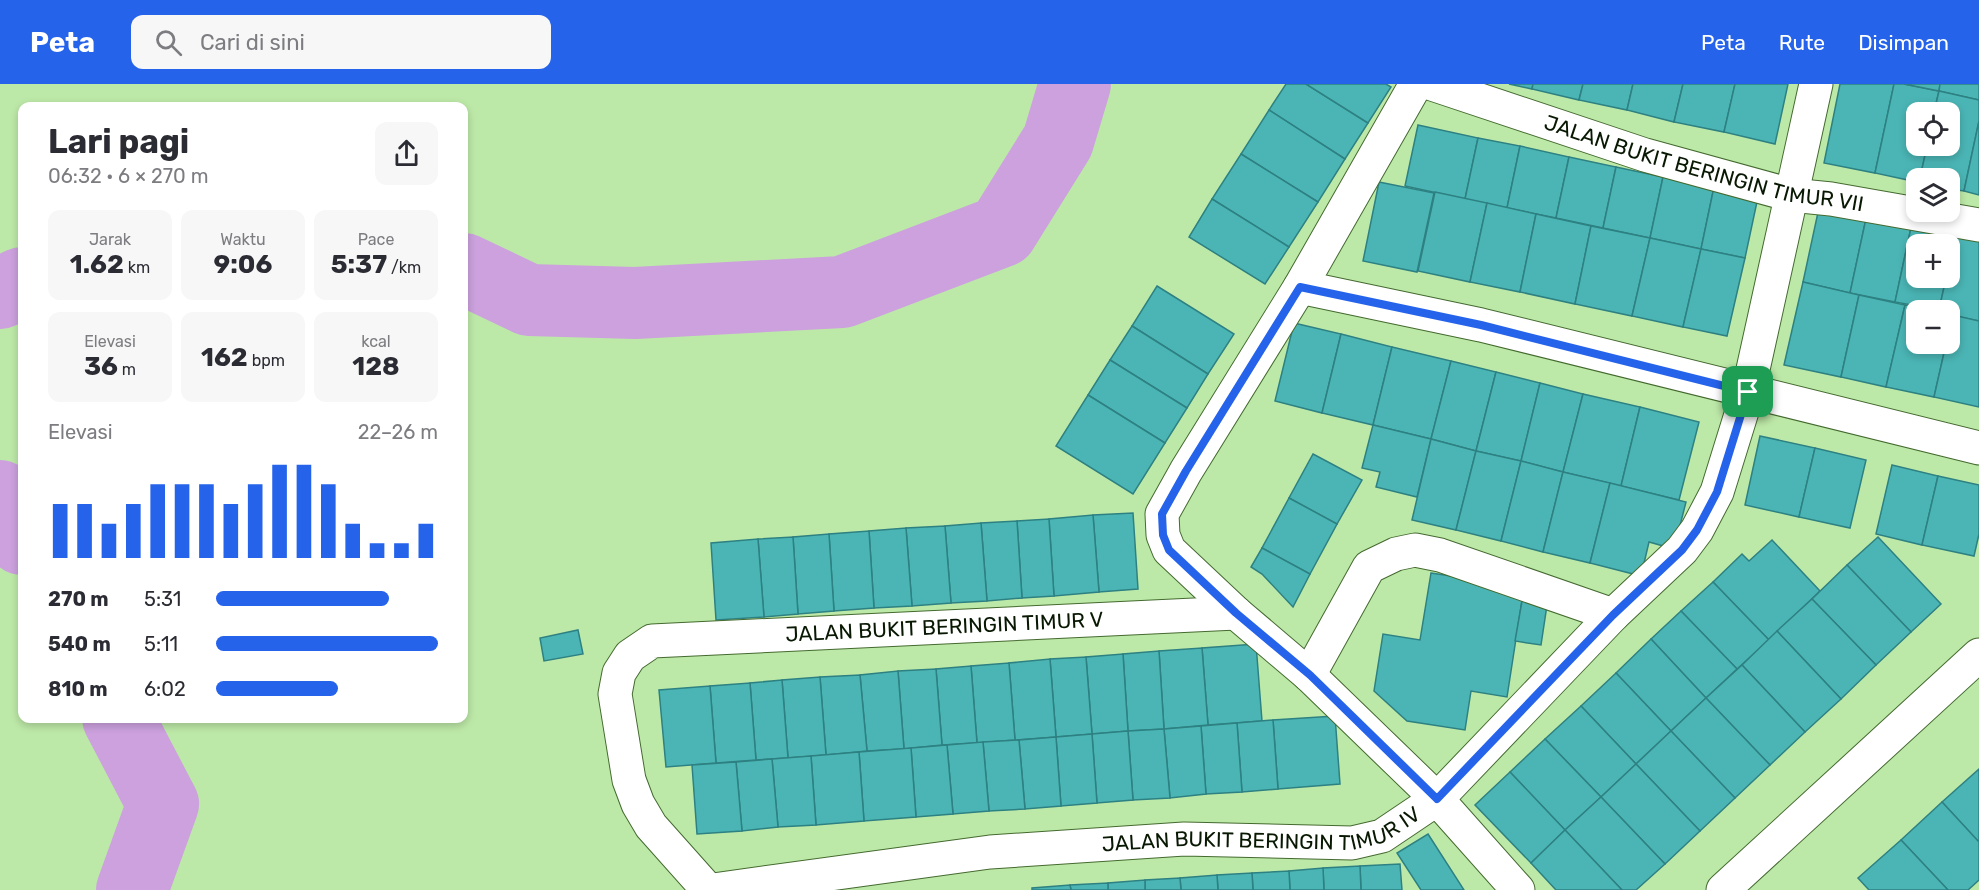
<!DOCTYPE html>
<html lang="id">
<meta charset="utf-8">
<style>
body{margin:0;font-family:Rubik,sans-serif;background:#f7f7f7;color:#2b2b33;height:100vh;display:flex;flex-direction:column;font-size:22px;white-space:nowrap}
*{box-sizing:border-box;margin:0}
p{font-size:20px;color:#7c7c81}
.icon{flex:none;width:33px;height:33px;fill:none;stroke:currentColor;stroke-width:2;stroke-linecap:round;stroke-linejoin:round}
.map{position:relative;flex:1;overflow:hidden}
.side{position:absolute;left:18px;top:18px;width:450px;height:621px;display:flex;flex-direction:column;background:#fff;border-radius:12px;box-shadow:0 3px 9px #0003}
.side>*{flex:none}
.buttons{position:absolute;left:1906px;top:18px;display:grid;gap:12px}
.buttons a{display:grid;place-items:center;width:54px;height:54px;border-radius:12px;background:#fff;box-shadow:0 3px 9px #0003;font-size:30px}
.pin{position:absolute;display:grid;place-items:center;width:51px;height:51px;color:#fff;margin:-26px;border-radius:12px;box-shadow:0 3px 9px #0006}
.round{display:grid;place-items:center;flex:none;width:63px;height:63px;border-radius:12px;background:#f7f7f7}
.head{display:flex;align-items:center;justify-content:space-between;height:102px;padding:0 30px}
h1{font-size:33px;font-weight:700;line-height:45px}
.figures{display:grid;grid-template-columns:repeat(3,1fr);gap:9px;height:102px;padding:6px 30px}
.figures div{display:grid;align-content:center;border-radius:12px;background:#f7f7f7;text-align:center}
.figures b{font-size:26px;font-weight:700}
.figures small{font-size:16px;font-weight:400}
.figures p{font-size:16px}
.chart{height:168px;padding:12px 30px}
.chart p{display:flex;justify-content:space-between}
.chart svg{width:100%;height:108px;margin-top:6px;stroke:#2563eb;stroke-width:6}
ul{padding:0 30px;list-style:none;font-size:20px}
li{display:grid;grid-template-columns:96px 72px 1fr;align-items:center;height:45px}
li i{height:15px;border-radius:8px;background:#2563eb}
header{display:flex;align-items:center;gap:36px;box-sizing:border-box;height:84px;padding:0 30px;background:#2563eb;color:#fff}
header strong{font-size:28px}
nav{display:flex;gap:33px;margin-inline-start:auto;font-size:21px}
.search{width:420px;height:54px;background:#f7f7f7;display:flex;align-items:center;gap:15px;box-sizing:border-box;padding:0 21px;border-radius:12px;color:#7c7c81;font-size:22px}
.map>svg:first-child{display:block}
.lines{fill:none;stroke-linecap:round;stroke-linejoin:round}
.river{stroke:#cca1de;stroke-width:72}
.building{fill:#4bb5b5;stroke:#2e8182;stroke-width:1.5}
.minor-casing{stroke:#446a2f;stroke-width:35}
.minor{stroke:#fff;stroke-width:33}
.route-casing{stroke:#fff;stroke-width:12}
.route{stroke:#2563eb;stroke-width:8}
.labels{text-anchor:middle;stroke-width:4.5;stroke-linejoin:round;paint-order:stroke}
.street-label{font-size:21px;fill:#081802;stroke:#bde9a8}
</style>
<header>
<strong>Peta</strong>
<div class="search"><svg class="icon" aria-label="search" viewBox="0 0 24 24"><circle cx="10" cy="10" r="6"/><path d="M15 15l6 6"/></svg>Cari di sini</div>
<nav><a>Peta</a><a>Rute</a><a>Disimpan</a></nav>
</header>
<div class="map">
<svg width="1979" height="806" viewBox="0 0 1979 806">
<rect width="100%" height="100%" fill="#bde9a8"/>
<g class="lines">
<!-- river -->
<g class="river">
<polyline points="464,185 529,216 635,219 842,208 1002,147 1058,57 1075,0"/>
<polyline points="0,209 22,199"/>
<polyline points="0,412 22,455"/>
<polyline points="118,634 163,720 132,806"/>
</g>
</g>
<!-- building -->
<g class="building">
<polygon points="1286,0 1306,0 1368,39 1345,75 1269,26"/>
<polygon points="1306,0 1386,0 1391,3 1368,39"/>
<polygon points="1509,0 1533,0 1532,5"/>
<polygon points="1533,0 1583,0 1579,16 1532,5"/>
<polygon points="1583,0 1633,0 1627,26 1579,16"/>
<polygon points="1633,0 1683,0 1674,38 1627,26"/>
<polygon points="1683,0 1735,0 1724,48 1674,38"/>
<polygon points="1735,0 1788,0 1775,60 1724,48"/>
<polygon points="1840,0 1894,0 1875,89 1824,79"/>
<polygon points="1894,0 1904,0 1939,7 1934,28 1917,28 1917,62 1927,62 1920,94 1917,94 1917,98 1875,89"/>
<polygon points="1904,0 1940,0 1939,7"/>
<polygon points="1940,0 1979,0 1979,16 1939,7"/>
<polygon points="1939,7 1979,16 1979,37 1964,107 1950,105 1950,94 1920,94 1927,62 1950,62 1950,28 1934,28"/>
<polygon points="1269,26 1345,75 1318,118 1241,70"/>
<polygon points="1979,37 1979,111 1964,107"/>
<polygon points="1418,41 1478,54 1465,115 1405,102"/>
<polygon points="1478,54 1520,62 1507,124 1465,115"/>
<polygon points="1520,62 1569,73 1556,134 1507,124"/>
<polygon points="1241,70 1318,118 1289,163 1212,115"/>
<polygon points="1569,73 1616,83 1603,144 1556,134"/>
<polygon points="1616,83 1663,93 1650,154 1603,144"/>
<polygon points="1663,93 1714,103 1701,165 1650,154"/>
<polygon points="1379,98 1434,109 1417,188 1363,177"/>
<polygon points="1714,103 1758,113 1745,174 1701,165"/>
<polygon points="1435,108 1487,119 1470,198 1418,187"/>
<polygon points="1212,115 1289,163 1265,200 1189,153"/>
<polygon points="1487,119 1536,130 1520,208 1470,198"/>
<polygon points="1820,119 1867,130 1850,209 1803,198"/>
<polygon points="1536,130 1591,142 1575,220 1520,208"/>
<polygon points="1867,130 1912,139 1895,218 1850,209"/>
<polygon points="1912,139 1956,149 1950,176 1950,160 1917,160 1917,194 1946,194 1939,226 1895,218"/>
<polygon points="1591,142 1650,154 1632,232 1575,220"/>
<polygon points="1956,149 1979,154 1979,237 1950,231 1950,226 1939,226 1946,194 1950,194 1950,176"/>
<polygon points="1650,154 1701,165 1683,243 1632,232"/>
<polygon points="1701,165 1745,174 1727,252 1683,243"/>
<polygon points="1803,198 1859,211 1841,293 1784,281"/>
<polygon points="1157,202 1234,250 1208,290 1132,242"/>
<polygon points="1859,211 1905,221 1886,303 1841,293"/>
<polygon points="1905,221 1931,226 1917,226 1917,260 1946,260 1934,313 1886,303"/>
<polygon points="1953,231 1979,237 1979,323 1934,313 1946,260 1950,260 1950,244"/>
<polygon points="1294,239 1341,250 1322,329 1275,317"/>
<polygon points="1132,242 1208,290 1187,324 1110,276"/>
<polygon points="1341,250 1392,263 1373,341 1322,329"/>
<polygon points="1392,263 1451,277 1431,355 1373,341"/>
<polygon points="1110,276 1187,324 1165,359 1088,311"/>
<polygon points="1451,277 1496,288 1476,367 1431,355"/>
<polygon points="1496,288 1540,299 1521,377 1476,367"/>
<polygon points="1540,299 1583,310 1563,388 1521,377"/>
<polygon points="1583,310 1640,323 1621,402 1563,388"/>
<polygon points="1088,311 1165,359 1133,410 1056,362"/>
<polygon points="1640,323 1699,338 1679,416 1621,402"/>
<polygon points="1373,341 1431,355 1417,413 1376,403 1380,388 1362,384"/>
<polygon points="1760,352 1815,364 1799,433 1745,421"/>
<polygon points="1431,355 1476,367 1456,446 1412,436"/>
<polygon points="1815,364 1866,376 1850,444 1799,433"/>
<polygon points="1476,367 1521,377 1501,457 1456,446"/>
<polygon points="1313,370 1362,396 1337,440 1289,414"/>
<polygon points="1521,377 1563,388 1543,468 1501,457"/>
<polygon points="1892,381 1938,392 1922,461 1876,450"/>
<polygon points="1563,388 1610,399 1590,479 1543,468"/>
<polygon points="1938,392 1979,401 1979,450 1974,472 1922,461"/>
<polygon points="1610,399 1686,418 1674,465 1649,458 1641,492 1590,479"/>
<polygon points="1289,414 1337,440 1310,490 1262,464"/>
<polygon points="1133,429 1138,505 1099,508 1093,431"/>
<polygon points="1093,431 1099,508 1054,512 1049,435"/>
<polygon points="1049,435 1054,512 1022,514 1017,437"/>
<polygon points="1017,437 1022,514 987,517 981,439"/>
<polygon points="981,439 987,517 951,519 945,442"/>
<polygon points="945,442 951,519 912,522 906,444"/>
<polygon points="906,444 912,522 874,524 869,447"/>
<polygon points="869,447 874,524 834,527 829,450"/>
<polygon points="829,450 834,527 798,530 793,453"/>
<polygon points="793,453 798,530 764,533 758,455"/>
<polygon points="1878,453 1941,520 1911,548 1847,481"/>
<polygon points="758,455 764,533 716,536 711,459"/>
<polygon points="1772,456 1820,507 1769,556 1713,498 1742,470 1749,477"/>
<polygon points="1262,464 1310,490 1293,523 1262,490 1251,483"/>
<polygon points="1847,481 1911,548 1876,581 1812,515"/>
<polygon points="1431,489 1524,503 1507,613 1471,607 1465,646 1407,637 1374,607 1383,550 1420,556"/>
<polygon points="1713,498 1769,556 1737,585 1681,527"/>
<polygon points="1812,515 1876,581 1841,615 1777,547"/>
<polygon points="1522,517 1547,521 1541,561 1515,557"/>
<polygon points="1681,527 1737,585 1706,614 1651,555"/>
<polygon points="578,546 583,570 544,577 540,554"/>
<polygon points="1777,547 1841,615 1805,648 1742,581"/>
<polygon points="1651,555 1706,614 1671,647 1616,589"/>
<polygon points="1256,560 1262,637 1208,641 1202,564"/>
<polygon points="1202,564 1208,641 1164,645 1159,567"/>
<polygon points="1159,567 1164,645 1128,647 1123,570"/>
<polygon points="1123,570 1128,647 1092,650 1086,573"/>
<polygon points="1086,573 1092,650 1056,653 1050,575"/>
<polygon points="1050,575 1056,653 1015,656 1009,579"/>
<polygon points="1009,579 1015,656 977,659 971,582"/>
<polygon points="1742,581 1805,648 1770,681 1706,614"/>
<polygon points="971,582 977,659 942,661 936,585"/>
<polygon points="936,585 942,661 904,665 898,587"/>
<polygon points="898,587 904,665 867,667 860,591"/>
<polygon points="1616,589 1671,647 1636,680 1581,622"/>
<polygon points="860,591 867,667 826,671 820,593"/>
<polygon points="820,593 826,671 788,674 782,596"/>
<polygon points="782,596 788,674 756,676 750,599"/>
<polygon points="750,599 756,676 716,679 710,602"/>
<polygon points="710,602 716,679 666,683 659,606"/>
<polygon points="1706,614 1770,681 1735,714 1671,647"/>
<polygon points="1581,622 1636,680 1601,713 1545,655"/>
<polygon points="1335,632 1340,700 1278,705 1273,636"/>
<polygon points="1273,636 1278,705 1242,708 1237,639"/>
<polygon points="1237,639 1242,708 1206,710 1201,642"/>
<polygon points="1201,642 1206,710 1170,714 1164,645"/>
<polygon points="1164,645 1170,714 1133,716 1128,647"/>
<polygon points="1128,647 1133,716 1097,719 1092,650"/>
<polygon points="1671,647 1735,714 1700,747 1636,680"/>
<polygon points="1092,650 1097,719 1061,722 1056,653"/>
<polygon points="1056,653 1061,722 1025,725 1019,656"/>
<polygon points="1545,655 1601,713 1565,746 1510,688"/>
<polygon points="1019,656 1025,725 989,727 983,658"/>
<polygon points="983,658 989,727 953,730 947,661"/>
<polygon points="947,661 953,730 916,733 911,664"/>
<polygon points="911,664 916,733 864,737 859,668"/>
<polygon points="859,668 864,737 816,741 811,672"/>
<polygon points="811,672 816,741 778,743 772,675"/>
<polygon points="772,675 778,743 742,747 736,678"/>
<polygon points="736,678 742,747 697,750 692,681"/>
<polygon points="1636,680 1700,747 1665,780 1601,713"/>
<polygon points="1979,685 1979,758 1942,718"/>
<polygon points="1510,688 1565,746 1531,779 1475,721"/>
<polygon points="1601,713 1665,780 1636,806 1622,806 1565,746"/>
<polygon points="1942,718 1979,758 1979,796 1968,806 1948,806 1901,756"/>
<polygon points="1565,746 1622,806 1556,806 1531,779"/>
<polygon points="1428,750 1464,806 1421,806 1397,769"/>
<polygon points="1901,756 1948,806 1869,806 1858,794"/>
<polygon points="1400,780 1402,806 1361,806 1360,782"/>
<polygon points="1360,782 1361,806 1324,806 1323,784"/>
<polygon points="1323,784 1324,806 1290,806 1289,787"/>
<polygon points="1289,787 1290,806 1253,806 1252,789"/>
<polygon points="1252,789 1253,806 1218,806 1217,791"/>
<polygon points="1217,791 1218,806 1181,806 1180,794"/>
<polygon points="1180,794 1181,806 1145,806 1145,796"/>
<polygon points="1145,796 1145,806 1108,806 1108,799"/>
<polygon points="1108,799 1108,806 1071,806 1070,801"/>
<polygon points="1070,801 1071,806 1032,806 1032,804"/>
</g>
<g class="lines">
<defs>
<g id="minor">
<polyline points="1416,0 1300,203 1186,387 1162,430 1163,451 1169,466 1236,529 1309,591 1437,715 1518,806"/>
<path id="s1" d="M1432,0L1645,71L1791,111L1831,115L1979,141"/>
<polyline points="1300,203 1481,241 1979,364"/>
<polyline points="1309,591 1369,483 1396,470 1415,466 1440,471 1613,531"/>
<path id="s2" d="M708,806L651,742L638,720L629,696L615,610L619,589L630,572L652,557L1236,529"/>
<path id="s3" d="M713,806L990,768L1184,755L1352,759L1382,752L1437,715L1613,531L1682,466L1697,446L1717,408L1748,308L1816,0"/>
<polyline points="1723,806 1979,571"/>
</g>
</defs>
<!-- minor casing -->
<use href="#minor" class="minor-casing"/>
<!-- minor -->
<use href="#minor" class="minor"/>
</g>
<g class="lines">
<defs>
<polygon id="route" points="1300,203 1481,241 1748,308 1717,408 1697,446 1682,466 1613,531 1437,715 1310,591 1236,529 1169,466 1163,451 1162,430 1186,387"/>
</defs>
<!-- route casing -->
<use href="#route" class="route-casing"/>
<!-- route -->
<use href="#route" class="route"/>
</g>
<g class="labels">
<!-- street labels -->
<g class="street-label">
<text dy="7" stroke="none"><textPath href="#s1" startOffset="284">JALAN BUKIT BERINGIN TIMUR VII</textPath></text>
<text dy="7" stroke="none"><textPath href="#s2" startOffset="585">JALAN BUKIT BERINGIN TIMUR V</textPath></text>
<text dy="7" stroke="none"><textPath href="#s3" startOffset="554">JALAN BUKIT BERINGIN TIMUR IV</textPath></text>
</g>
</g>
</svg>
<div class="buttons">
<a><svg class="icon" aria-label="locate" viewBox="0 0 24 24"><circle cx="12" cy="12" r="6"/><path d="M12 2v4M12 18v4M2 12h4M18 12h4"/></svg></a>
<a><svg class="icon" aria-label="layers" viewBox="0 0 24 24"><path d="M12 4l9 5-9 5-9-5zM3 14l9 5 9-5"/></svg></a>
<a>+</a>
<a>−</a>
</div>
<div class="pin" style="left:1748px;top:308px;background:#1e9e55"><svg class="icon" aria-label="arrive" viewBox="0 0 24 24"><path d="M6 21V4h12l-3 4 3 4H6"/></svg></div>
<section class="side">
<div class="head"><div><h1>Lari pagi</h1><p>06:32 · 6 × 270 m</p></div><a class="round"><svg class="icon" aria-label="share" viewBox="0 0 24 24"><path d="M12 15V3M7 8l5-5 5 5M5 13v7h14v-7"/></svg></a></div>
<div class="figures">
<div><p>Jarak</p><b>1.62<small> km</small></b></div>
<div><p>Waktu</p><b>9:06</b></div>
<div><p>Pace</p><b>5:37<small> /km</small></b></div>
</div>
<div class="figures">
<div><p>Elevasi</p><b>36<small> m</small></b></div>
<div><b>162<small> bpm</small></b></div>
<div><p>kcal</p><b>128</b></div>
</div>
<div class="chart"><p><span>Elevasi</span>22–26 m</p>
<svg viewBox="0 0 160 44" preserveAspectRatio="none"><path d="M5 44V22M15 44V22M25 44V30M35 44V22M45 44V14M55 44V14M65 44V14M75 44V22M85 44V14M95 44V6M105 44V6M115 44V14M125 44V30M135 44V38M145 44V38M155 44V30"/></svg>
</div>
<ul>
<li><b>270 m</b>5:31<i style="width:78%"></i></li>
<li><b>540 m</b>5:11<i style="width:100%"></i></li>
<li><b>810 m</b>6:02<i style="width:55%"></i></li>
</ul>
</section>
</div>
